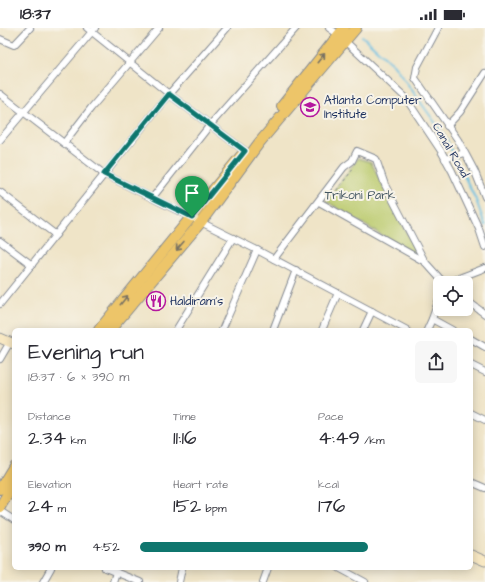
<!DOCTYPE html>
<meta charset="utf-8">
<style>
body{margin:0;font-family:"Architects Daughter",sans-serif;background:#f7f7f7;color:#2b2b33;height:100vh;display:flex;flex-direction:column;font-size:15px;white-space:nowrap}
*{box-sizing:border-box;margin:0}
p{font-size:13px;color:#7c7c81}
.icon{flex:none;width:22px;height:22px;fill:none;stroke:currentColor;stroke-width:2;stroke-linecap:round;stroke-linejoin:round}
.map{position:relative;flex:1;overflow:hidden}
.side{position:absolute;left:12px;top:300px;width:461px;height:242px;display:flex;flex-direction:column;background:#fff;border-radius:6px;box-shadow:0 2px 10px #0003}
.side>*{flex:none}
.controls{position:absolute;left:433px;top:248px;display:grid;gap:8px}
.controls a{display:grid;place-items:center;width:40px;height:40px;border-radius:6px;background:#fff;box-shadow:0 2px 10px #0003;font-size:20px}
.pin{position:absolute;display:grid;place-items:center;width:34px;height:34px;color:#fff;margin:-41px -17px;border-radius:50% 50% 50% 0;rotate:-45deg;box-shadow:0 0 4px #0007}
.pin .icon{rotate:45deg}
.round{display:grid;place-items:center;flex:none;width:42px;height:42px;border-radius:6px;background:#f7f7f7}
.overview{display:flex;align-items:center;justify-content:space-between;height:68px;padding:0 16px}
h1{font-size:22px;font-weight:600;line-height:30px}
.stats{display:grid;grid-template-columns:repeat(3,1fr);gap:6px;height:68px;padding:4px 16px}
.stats div{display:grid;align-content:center}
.stats b{font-size:20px;font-weight:600}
.stats small{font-size:11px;font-weight:400}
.stats p{font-size:11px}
ul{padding:0 16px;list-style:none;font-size:13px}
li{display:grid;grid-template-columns:64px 48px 1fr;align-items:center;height:30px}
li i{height:10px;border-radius:5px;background:#0f766e}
.status{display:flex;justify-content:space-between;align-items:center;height:28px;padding:0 20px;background:#fff;direction:ltr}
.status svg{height:11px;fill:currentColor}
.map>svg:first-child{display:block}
.green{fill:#bbcb6e;stroke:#6b7d66}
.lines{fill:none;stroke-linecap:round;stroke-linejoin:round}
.stream{stroke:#65bfe3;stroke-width:2}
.street-casing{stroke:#858a92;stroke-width:8}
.secondary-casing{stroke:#858a92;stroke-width:11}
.primary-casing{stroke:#858a92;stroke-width:12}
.path{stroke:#858a92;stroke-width:1;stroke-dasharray:3 3;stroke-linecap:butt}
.street{stroke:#fff;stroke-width:6}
.secondary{stroke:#f8e8c3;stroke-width:9}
.primary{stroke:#edc569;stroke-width:10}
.oneway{stroke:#797263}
.route-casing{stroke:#fff;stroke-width:8}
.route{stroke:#0f766e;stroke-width:5}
.labels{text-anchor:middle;stroke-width:4;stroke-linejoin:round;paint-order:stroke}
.poi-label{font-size:12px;fill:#1b2f5e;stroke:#f7f3e8;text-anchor:start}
.street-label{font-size:12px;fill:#1b2f5e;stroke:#f7f3e8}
.park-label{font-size:12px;fill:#435662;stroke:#f7f3e8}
</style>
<div class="status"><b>18:37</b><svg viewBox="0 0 49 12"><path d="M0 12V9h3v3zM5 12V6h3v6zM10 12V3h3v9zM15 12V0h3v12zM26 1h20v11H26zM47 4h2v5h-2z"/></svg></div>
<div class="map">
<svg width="485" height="554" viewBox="0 0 485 554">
<rect width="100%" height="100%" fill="#f7f3e8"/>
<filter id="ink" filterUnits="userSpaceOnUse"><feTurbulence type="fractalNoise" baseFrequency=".025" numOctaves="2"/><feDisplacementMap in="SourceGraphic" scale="8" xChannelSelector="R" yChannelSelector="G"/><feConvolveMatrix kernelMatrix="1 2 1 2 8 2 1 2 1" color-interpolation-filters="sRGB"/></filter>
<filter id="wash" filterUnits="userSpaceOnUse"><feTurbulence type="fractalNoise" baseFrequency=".012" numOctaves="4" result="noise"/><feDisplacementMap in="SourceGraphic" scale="16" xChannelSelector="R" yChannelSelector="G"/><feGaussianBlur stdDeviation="0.9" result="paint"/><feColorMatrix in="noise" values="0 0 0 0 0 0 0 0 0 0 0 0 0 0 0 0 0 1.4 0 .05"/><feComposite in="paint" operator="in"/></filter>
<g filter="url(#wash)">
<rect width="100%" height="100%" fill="#efe4c7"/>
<!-- green -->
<polygon class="green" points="358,130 371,134 420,231 326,173"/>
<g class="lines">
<!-- stream -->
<polyline class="stream" points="362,8 394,37 444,107 476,172 485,197"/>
</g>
</g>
<g filter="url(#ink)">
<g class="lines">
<defs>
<g id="street">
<polyline points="87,0 169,66 245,123"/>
<polyline points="329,0 339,7"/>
<polyline points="438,0 417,39 415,50 458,112 475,144 485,169"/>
<polyline points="0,11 14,17 30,0"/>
<polyline points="346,14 405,69 441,123 452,143 479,201 485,219"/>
<polyline points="0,66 104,146 257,222 407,302"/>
<polyline points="447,98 460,84 485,45"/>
<polyline points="0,112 95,0"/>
<polyline points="64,115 91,80 159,0"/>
<polyline points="445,131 464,125"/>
<polyline points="0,164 56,207"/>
<polyline points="153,169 210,97 296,0"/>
<polyline points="319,174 425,234 444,255"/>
<polyline points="0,213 32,237"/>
<polyline points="274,231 344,139 352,133 357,123 376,131 385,157 425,234"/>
<polyline points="446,255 485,240"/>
<polyline points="440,268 432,291 452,302"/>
<polyline points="466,272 485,286"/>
<polyline points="0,276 169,66 227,0"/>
<polyline points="176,302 233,210"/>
<polyline points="222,302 257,222"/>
<polyline points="273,302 296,242"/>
<polyline points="322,302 338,265"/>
<polyline points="363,302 372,283"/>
<polyline points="427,302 432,291"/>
<polyline points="471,311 485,319"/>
<polyline points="0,331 10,314"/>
<polyline points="471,337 485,344"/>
<polyline points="471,385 485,392"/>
<polyline points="471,454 485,460"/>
<polyline points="0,483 14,492"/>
<polyline points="105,540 140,554"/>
<polyline points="339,540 365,554"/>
<polyline points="43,554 51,540"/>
<polyline points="113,554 116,544"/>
<polyline points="179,554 182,540"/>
<polyline points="263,554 268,540"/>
</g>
<g id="secondary">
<polyline points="0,310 14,316"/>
<polyline points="471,527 485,533"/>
</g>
<g id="primary">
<polyline points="282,78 344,0"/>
<polyline points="99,302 241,128"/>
<polyline points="110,302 201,194 259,115 356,0"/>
<polyline points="0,461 14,438"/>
<polyline points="0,479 14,455"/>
</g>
</defs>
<!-- street casing -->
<use href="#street" class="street-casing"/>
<!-- secondary casing -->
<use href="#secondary" class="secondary-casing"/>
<!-- primary casing -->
<use href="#primary" class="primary-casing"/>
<!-- path -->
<polyline class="path" points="329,172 354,140"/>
<!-- street -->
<use href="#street" class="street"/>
<!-- secondary -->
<use href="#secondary" class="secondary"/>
<!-- primary -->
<use href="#primary" class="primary"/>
</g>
<!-- one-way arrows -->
<defs><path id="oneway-shaft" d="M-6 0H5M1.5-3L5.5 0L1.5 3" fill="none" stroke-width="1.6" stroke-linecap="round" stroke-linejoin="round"/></defs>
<g class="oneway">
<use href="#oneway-shaft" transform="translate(321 30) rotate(-51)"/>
<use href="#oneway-shaft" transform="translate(180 218) rotate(131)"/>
<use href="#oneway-shaft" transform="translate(124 272) rotate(-51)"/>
</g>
</g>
<g class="lines" filter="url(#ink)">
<defs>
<polygon id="route" points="169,66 245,123 192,189 104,146"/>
</defs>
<!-- route casing -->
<use href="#route" class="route-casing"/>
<!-- route -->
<use href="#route" class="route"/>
</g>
<!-- icons -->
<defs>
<symbol id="school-ring" viewBox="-11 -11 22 22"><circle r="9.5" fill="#f7f3e8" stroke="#b5179e" stroke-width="1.5"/><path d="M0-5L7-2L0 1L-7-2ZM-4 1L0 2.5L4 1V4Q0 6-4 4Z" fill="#b5179e"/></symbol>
<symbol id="restaurant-ring" viewBox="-11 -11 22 22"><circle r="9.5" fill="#f7f3e8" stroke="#b5179e" stroke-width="1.5"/><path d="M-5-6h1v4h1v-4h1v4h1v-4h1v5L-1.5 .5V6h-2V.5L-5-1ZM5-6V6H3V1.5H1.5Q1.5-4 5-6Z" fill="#b5179e"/></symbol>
</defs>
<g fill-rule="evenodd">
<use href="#school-ring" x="299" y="68" width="22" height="22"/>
<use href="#restaurant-ring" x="145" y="262" width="22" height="22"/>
</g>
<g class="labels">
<!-- poi labels -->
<g class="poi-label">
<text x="324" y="76">Atlanta Computer<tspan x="324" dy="14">Institute</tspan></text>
<text x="170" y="277">Haldiram's</text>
</g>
<!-- street labels -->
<g class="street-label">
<text transform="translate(451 122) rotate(60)" y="4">Canal Road</text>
</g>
<!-- park labels -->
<g class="park-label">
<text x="360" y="171">Trikoni Park</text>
</g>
</g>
</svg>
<div class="controls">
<a><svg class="icon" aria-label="locate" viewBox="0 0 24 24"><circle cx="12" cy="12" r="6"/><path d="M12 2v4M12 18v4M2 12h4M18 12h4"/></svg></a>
</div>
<div class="pin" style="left:192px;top:189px;background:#1e9e55"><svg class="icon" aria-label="arrive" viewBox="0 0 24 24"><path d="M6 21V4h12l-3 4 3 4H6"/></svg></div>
<section class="side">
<div class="overview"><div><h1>Evening run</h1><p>18:37 · 6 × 390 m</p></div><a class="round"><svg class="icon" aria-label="share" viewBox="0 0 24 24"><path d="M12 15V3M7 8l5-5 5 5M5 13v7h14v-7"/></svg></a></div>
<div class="stats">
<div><p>Distance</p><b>2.34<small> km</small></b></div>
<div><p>Time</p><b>11:16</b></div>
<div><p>Pace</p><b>4:49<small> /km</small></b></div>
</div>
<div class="stats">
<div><p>Elevation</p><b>24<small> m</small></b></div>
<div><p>Heart rate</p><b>152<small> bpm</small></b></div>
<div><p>kcal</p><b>176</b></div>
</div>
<ul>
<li><b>390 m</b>4:52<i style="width:72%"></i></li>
</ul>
</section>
</div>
